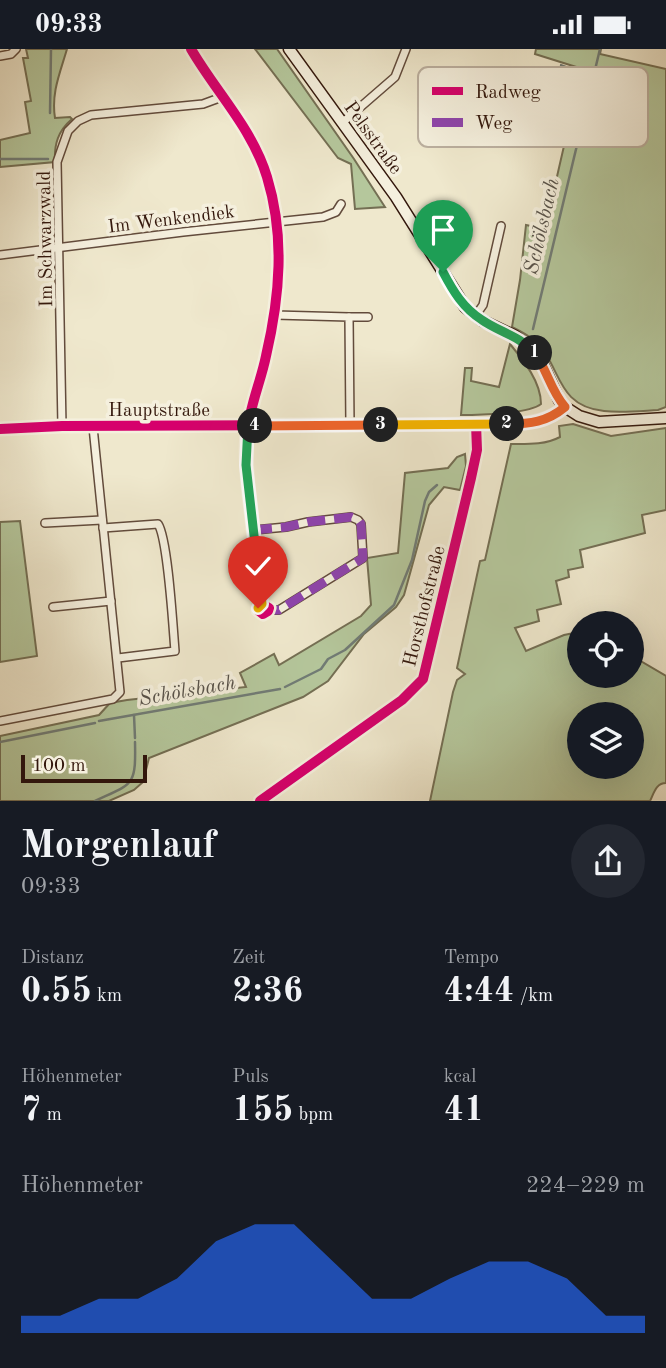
<!DOCTYPE html>
<html lang="de">
<meta charset="utf-8">
<style>
body{margin:0;font-family:"Old Standard TT",serif;background:#242831;color:#f1f3f6;height:100vh;display:flex;flex-direction:column;font-size:26px;white-space:nowrap}
*{box-sizing:border-box;margin:0}
p{font-size:23px;color:#9ea1a6}
.icon{flex:none;width:38px;height:38px;fill:none;stroke:currentColor;stroke-width:2;stroke-linecap:round;stroke-linejoin:round}
.map{position:relative;height:752px;overflow:hidden}
.details{display:flex;flex-direction:column;background:#171b24;flex:1}
.details>*{flex:none}
.tools{position:absolute;left:567px;top:562px;display:grid;gap:14px}
.tools a{display:grid;place-items:center;width:77px;height:77px;border-radius:50%;background:#171b24;box-shadow:0 7px 28px #0002;font-size:35px}
.scale{position:absolute;left:21px;bottom:18px;width:126px;box-sizing:border-box;padding-left:7px;border:4px solid #33170c;border-top:0;font-size:19px;line-height:24px;white-space:nowrap;color:#33170c;-webkit-text-stroke:5px #f5f0de;paint-order:stroke}
.pin{position:absolute;display:grid;place-items:center;width:60px;height:60px;color:#fff;margin:-72px -30px;border-radius:50% 50% 50% 0;rotate:-45deg;box-shadow:0 0 7px #0007}
.pin .icon{rotate:45deg}
.km{position:absolute;width:35px;height:35px;margin:-18px;border-radius:50%;background:#222;color:#fff;font-size:19px;line-height:35px;text-align:center}
.round{display:grid;place-items:center;flex:none;width:74px;height:74px;border-radius:37px;background:#242831}
.overview{display:flex;align-items:center;justify-content:space-between;height:119px;padding:0 21px}
h1{font-size:38px;font-weight:700;line-height:52px}
.metrics{display:grid;grid-template-columns:repeat(3,1fr);gap:10px;height:119px;padding:7px 21px}
.metrics div{display:grid;align-content:center}
.metrics b{font-size:35px;font-weight:700}
.metrics small{font-size:19px;font-weight:400}
.metrics p{font-size:19px}
.chart{height:196px;padding:14px 21px}
.chart p{display:flex;justify-content:space-between}
.chart svg{width:100%;height:126px;margin-top:7px;fill:#2563eb;opacity:.7}
.status{display:flex;justify-content:space-between;align-items:center;height:49px;padding:0 35px;background:#171b24;direction:ltr}
.status svg{height:19px;fill:currentColor}
.map>svg:first-child{display:block}
.green{fill:#b5c79c;stroke:#746f54;stroke-width:2;fill-rule:evenodd}
.water{fill:#9abfbc;stroke:#717c76;stroke-width:2}
.lines{fill:none;stroke-linecap:round;stroke-linejoin:round}
.stream{stroke:#717c76;stroke-width:2.5}
.street-casing{stroke:#624b3c;stroke-width:10}
.secondary-casing{stroke:#33170c;stroke-width:13}
.street{stroke:#f5f0de;stroke-width:7}
.secondary{stroke:#f5f0de;stroke-width:10}
.quiet{stroke:#8e44ad;stroke-width:9;stroke-dasharray:18 9;stroke-linecap:butt}
.cycleway-casing{stroke:#f5f0de;stroke-width:15}
.cycleway{stroke:#d6006c;stroke-width:10}
.split-1-casing{stroke:#fff;stroke-width:14}
.split-2-casing{stroke:#fff;stroke-width:14}
.split-3-casing{stroke:#fff;stroke-width:14}
.split-4-casing{stroke:#fff;stroke-width:14}
.split-5-casing{stroke:#fff;stroke-width:14}
.split-6-casing{stroke:#fff;stroke-width:14}
.split-1{stroke:#22a559;stroke-width:9}
.split-2{stroke:#f0652b;stroke-width:9}
.split-3{stroke:#f5b400;stroke-width:9}
.split-4{stroke:#f0652b;stroke-width:9}
.split-5{stroke:#22a559;stroke-width:9}
.split-6{stroke:#f5b400;stroke-width:9}
.labels{text-anchor:middle;stroke-width:7;stroke-linejoin:round;paint-order:stroke}
.street-label{font-size:19px;fill:#33170c;stroke:#f5f0de}
.water-label{font-size:21px;font-style:italic;fill:#57524a;stroke:#f5f0de}
.key{fill:#f5f0de;stroke:#bbaf9f;stroke-width:2}
.key-label{font-size:19px;fill:#33170c}
</style>
<div class="status"><b>09:33</b><svg viewBox="0 0 49 12"><path d="M0 12V9h3v3zM5 12V6h3v6zM10 12V3h3v9zM15 12V0h3v12zM26 1h20v11H26zM47 4h2v5h-2z"/></svg></div>
<div class="map">
<svg width="666" height="752" viewBox="0 0 666 752">
<rect width="100%" height="100%" fill="#efe8cd"/>
<filter id="stains"><feTurbulence type="fractalNoise" baseFrequency=".00286" numOctaves="4"/><feColorMatrix values="0 0 0 0 .2 0 0 0 0 .09 0 0 0 0 .02 0 0 0 .5 -.17"/></filter>
<radialGradient id="worn" r=".72"><stop offset=".6" stop-color="#630" stop-opacity="0"/><stop offset="1" stop-color="#630" stop-opacity=".3"/></radialGradient>
<!-- green -->
<g class="green">
<path d="M26,0H67C60,24 51,44 55,69L70,68L72,70C58,82 54,95 55,113L0,118V91L30,84L25,53L31,52L23,9H28Z"/>
<polygon points="255,0 277,0 354,110 385,158 355,160 351,115 338,109"/>
<path d="M536,0H601L600,5L666,20V358L658,361C640,362 621,364 604,362C555,357 562,317 535,292C529,287 520,282 512,278L520,231L526,176L545,180L569,75L576,76L589,22L535,5Z"/>
<path d="M510,295C524,312 541,333 541,355C529,365 477,366 461,366L465,319H472L471,332L499,338Z"/>
<path d="M573,375L611,387L666,379V461L642,466L645,484L580,501L583,518L568,521L569,528L556,532L561,555L537,561L539,572L515,579L526,602L564,586L579,583V626H632V607L666,627V734C656,734 654,744 650,752H430L453,643L457,631L465,625L457,619L480,512L485,511L511,395C527,395 545,396 560,388L559,377ZM579,665H632V718H579Z"/>
<polygon points="465,405 466,417 460,441 444,438 429,456 404,546 396,558 364,585 328,632 303,648 149,709 143,733 134,741 109,752 0,752 0,687 99,666 110,654 127,651 246,638 240,624 274,605 279,616 361,567 371,556 367,509 398,504 405,424 448,419 457,408"/>
<polygon points="20,472 37,607 0,613 0,473"/>
</g>
<!-- water -->
<polygon class="water" points="561,16 577,22 578,26 571,64 564,69 555,67 551,63"/>
<g class="lines">
<!-- stream -->
<g class="stream">
<polyline points="50,64 51,0"/>
<polyline points="0,110 48,110"/>
<polyline points="533,280 600,0"/>
<polyline points="285,638 321,620 328,610 345,601 394,556 412,511 425,452 429,443 437,436"/>
<polyline points="134,666 135,689"/>
<polyline points="99,672 280,640"/>
<polyline points="0,693 95,674"/>
<path d="M95,752C133,734 136,738 135,693"/>
</g>
<defs>
<g id="street">
<path d="M191,0C216,43 252,79 267,128C285,187 280,247 266,307C261,332 249,359 247,385C244,417 250,449 253,480C256,505 259,530 262,555L258,561L263,565L268,562L269,559L262,555"/>
<polyline points="0,7 11,5 16,0"/>
<polyline points="342,74 395,28 406,0"/>
<polyline points="0,206 183,183 323,168 336,163 341,155"/>
<polyline points="275,266 349,268 350,376"/>
<polyline points="476,266 483,256 501,177"/>
<polyline points="349,268 368,268"/>
<polyline points="62,377 57,113 68,82 78,72 91,66 203,55 222,48"/>
<polyline points="45,474 102,471"/>
<path d="M103,479L158,475C168,490 173,579 175,602L118,609"/>
<polyline points="254,481 286,478 308,473 351,468 358,471 361,475 363,509 279,561 269,561"/>
<polyline points="53,558 111,552"/>
<polyline points="0,672 113,650 120,643 93,378"/>
<polyline points="260,752 402,651 423,630 471,429 477,401 476,375"/>
</g>
<g id="secondary">
<polyline points="289,0 396,148 465,258 483,272 515,287 533,302 543,316 559,351 565,358 579,367 599,373 666,369"/>
<path d="M0,380L62,377L513,375C534,374 549,371 565,358"/>
</g>
</defs>
<!-- street casing -->
<use href="#street" class="street-casing"/>
<!-- secondary casing -->
<use href="#secondary" class="secondary-casing"/>
<!-- street -->
<use href="#street" class="street"/>
<!-- secondary -->
<use href="#secondary" class="secondary"/>
<!-- quiet -->
<polyline class="quiet" points="254,481 286,478 308,473 351,468 358,471 361,475 363,509 279,561 269,561"/>
<defs>
<g id="cycleway">
<path d="M191,0C216,43 252,79 267,128C285,187 280,247 266,307C261,332 249,359 247,385C244,417 250,449 253,480C256,505 259,530 262,555L258,561L263,565L268,562L269,559L262,555"/>
<path d="M0,380L62,377L513,375C534,374 549,371 565,358"/>
<polyline points="260,752 402,651 423,630 471,429 477,401 476,375"/>
</g>
</defs>
<!-- cycleway casing -->
<use href="#cycleway" class="cycleway-casing"/>
<!-- cycleway -->
<use href="#cycleway" class="cycleway"/>
</g>
<g class="lines">
<defs>
<path id="split-1" d="M443,223C453,242 463,259 482,271C501,284 518,286 535,304"/>
<path id="split-2" d="M507,375C530,375 547,373 565,358C551,342 547,321 535,304"/>
<polyline id="split-3" points="381,376 507,375"/>
<polyline id="split-4" points="255,377 381,376"/>
<polyline id="split-5" points="255,377 248,377 246,416 255,495"/>
<polyline id="split-6" points="255,495 262,555 258,559"/>
</defs>
<!-- split-1 casing -->
<use href="#split-1" class="split-1-casing"/>
<!-- split-2 casing -->
<use href="#split-2" class="split-2-casing"/>
<!-- split-3 casing -->
<use href="#split-3" class="split-3-casing"/>
<!-- split-4 casing -->
<use href="#split-4" class="split-4-casing"/>
<!-- split-5 casing -->
<use href="#split-5" class="split-5-casing"/>
<!-- split-6 casing -->
<use href="#split-6" class="split-6-casing"/>
<!-- split-1 -->
<use href="#split-1" class="split-1"/>
<!-- split-2 -->
<use href="#split-2" class="split-2"/>
<!-- split-3 -->
<use href="#split-3" class="split-3"/>
<!-- split-4 -->
<use href="#split-4" class="split-4"/>
<!-- split-5 -->
<use href="#split-5" class="split-5"/>
<!-- split-6 -->
<use href="#split-6" class="split-6"/>
</g>
<g class="labels">
<!-- street labels -->
<g class="street-label">
<text transform="translate(374 88) rotate(54)" y="7">Pelsstraße</text>
<text transform="translate(171 169) rotate(-7)" y="7">Im Wenkendiek</text>
<text transform="translate(44 190) rotate(-91)" y="7">Im Schwarzwald</text>
<text x="159" y="367">Hauptstraße</text>
<text transform="translate(423 557) rotate(-76)" y="7">Horsthofstraße</text>
</g>
<!-- water labels -->
<g class="water-label">
<text transform="translate(541 177) rotate(-77)" y="7">Schölsbach</text>
<text transform="translate(187 641) rotate(-10)" y="7">Schölsbach</text>
</g>
</g>
<!-- legend -->
<rect x="418" y="18" width="230" height="80" rx="10" class="key"/>
<rect x="432" y="38" width="31" height="8" fill="#d6006c"/>
<rect x="432" y="69" width="31" height="9" fill="#8e44ad"/>
<g class="key-label">
<text x="475" y="49">Radweg</text>
<text x="475" y="80">Weg</text>
</g>
<rect width="100%" height="100%" filter="url(#stains)"/>
<rect width="100%" height="100%" fill="url(#worn)"/>
</svg>
<div class="tools">
<a><svg class="icon" aria-label="locate" viewBox="0 0 24 24"><circle cx="12" cy="12" r="6"/><path d="M12 2v4M12 18v4M2 12h4M18 12h4"/></svg></a>
<a><svg class="icon" aria-label="layers" viewBox="0 0 24 24"><path d="M12 4l9 5-9 5-9-5zM3 14l9 5 9-5"/></svg></a>
</div>
<div class="scale">100 m</div>
<div class="pin" style="left:443px;top:223px;background:#1e9e55"><svg class="icon" aria-label="arrive" viewBox="0 0 24 24"><path d="M6 21V4h12l-3 4 3 4H6"/></svg></div>
<div class="pin" style="left:258px;top:559px;background:#d93025"><svg class="icon" aria-label="check" viewBox="0 0 24 24"><path d="M5 12l5 5 9-10"/></svg></div>
<b class="km" style="left:535px;top:304px">1</b>
<b class="km" style="left:507px;top:375px">2</b>
<b class="km" style="left:381px;top:376px">3</b>
<b class="km" style="left:255px;top:377px">4</b>
</div>
<section class="details">
<div class="overview"><div><h1>Morgenlauf</h1><p>09:33</p></div><a class="round"><svg class="icon" aria-label="share" viewBox="0 0 24 24"><path d="M12 15V3M7 8l5-5 5 5M5 13v7h14v-7"/></svg></a></div>
<div class="metrics">
<div><p>Distanz</p><b>0.55<small> km</small></b></div>
<div><p>Zeit</p><b>2:36</b></div>
<div><p>Tempo</p><b>4:44<small> /km</small></b></div>
</div>
<div class="metrics">
<div><p>Höhenmeter</p><b>7<small> m</small></b></div>
<div><p>Puls</p><b>155<small> bpm</small></b></div>
<div><p>kcal</p><b>41</b></div>
</div>
<div class="chart"><p><span>Höhenmeter</span>224–229 m</p>
<svg viewBox="0 0 160 44" preserveAspectRatio="none"><path d="M0 44V38L10 38L20 32L30 32L40 25L50 12L60 6L70 6L80 19L90 32L100 32L110 25L120 19L130 19L140 25L150 38L160 38V44z"/></svg>
</div>
</section>
